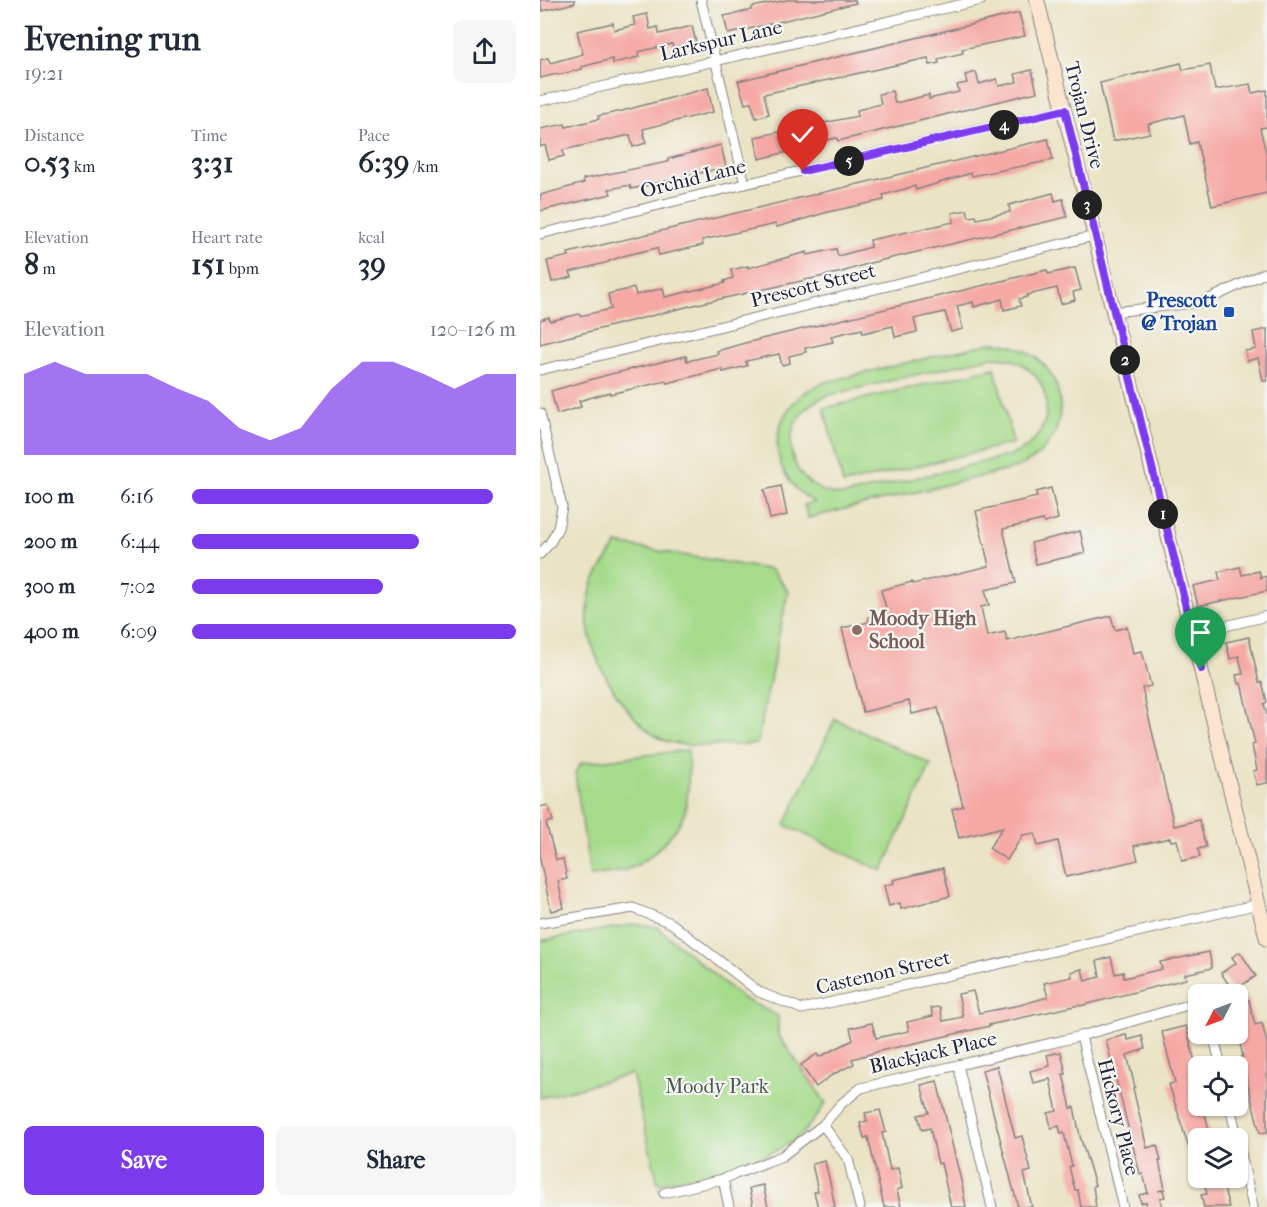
<!DOCTYPE html>
<meta charset="utf-8">
<style>
body{margin:0;font-family:"IM FELL French Canon",serif;background:#f6f6f7;color:#1f2937;height:100vh;display:flex;flex-direction:column;font-size:22px;white-space:nowrap}
*{box-sizing:border-box;margin:0}
p{font-size:20px;color:#747a83}
.icon{flex:none;width:33px;height:33px;fill:none;stroke:currentColor;stroke-width:2;stroke-linecap:round;stroke-linejoin:round}
.map{position:relative;flex:1;overflow:hidden}
.side{display:flex;flex-direction:column;background:#fff;width:540px}
.side>*{flex:none}
.needle{width:39px;rotate:228deg}
.buttons{position:absolute;left:648px;top:984px;display:grid;gap:12px}
.buttons a{display:grid;place-items:center;width:60px;height:60px;border-radius:9px;background:#fff;box-shadow:0 2px 4px #0004;font-size:30px}
.pin{position:absolute;display:grid;place-items:center;width:51px;height:51px;color:#fff;margin:-62px -26px;border-radius:50% 50% 50% 0;rotate:-45deg;box-shadow:0 0 6px #0007}
.pin .icon{rotate:45deg}
.km{position:absolute;width:30px;height:30px;margin:-15px;border-radius:50%;background:#222;color:#fff;font-size:16px;line-height:30px;text-align:center}
.round{display:grid;place-items:center;flex:none;width:63px;height:63px;border-radius:9px;background:#f6f6f7}
.headline{display:flex;align-items:center;justify-content:space-between;height:102px;padding:0 24px}
h1{font-size:33px;font-weight:800;line-height:45px}
.figures{display:grid;grid-template-columns:repeat(3,1fr);gap:9px;height:102px;padding:6px 24px}
.figures div{display:grid;align-content:center}
.figures b{font-size:30px;font-weight:800}
.figures small{font-size:16px;font-weight:400}
.figures p{font-size:16px}
.chart{height:168px;padding:12px 24px}
.chart p{display:flex;justify-content:space-between}
.chart svg{width:100%;height:108px;margin-top:6px;fill:#7c3aed;opacity:.7}
.action{display:flex;gap:12px;margin-top:auto;padding:12px 24px}
.action a{flex:1;height:69px;border-radius:9px;background:#7c3aed;color:#fff;font-size:24px;font-weight:800;line-height:69px;text-align:center}
.action a+a{background:#f6f6f7;color:#1f2937}
ul{padding:0 24px;list-style:none;font-size:20px}
li{display:grid;grid-template-columns:96px 72px 1fr;align-items:center;height:45px}
li i{height:15px;border-radius:8px;background:#7c3aed}
main{display:flex;flex:1;min-height:0}
.map>svg:first-child{display:block}
.green{fill:#a6db8b;stroke:#647e63;stroke-width:1.5;fill-rule:evenodd}
.building{fill:#f6a9a4}
.lines{fill:none;stroke-linecap:round;stroke-linejoin:round}
.street-casing{stroke:#868280;stroke-width:11}
.secondary-casing{stroke:#868280;stroke-width:16}
.street{stroke:#fff;stroke-width:9}
.secondary{stroke:#fbe5cf;stroke-width:14}
.route-casing{stroke:#fff;stroke-width:12}
.route{stroke:#7c3aed;stroke-width:8}
.transit-dot{fill:#1a4fb4;stroke:#f6f6f2;stroke-width:2}
.education-dot{fill:#8d6e63;stroke:#f6f6f2;stroke-width:2}
.labels{text-anchor:middle;stroke-width:4.5;stroke-linejoin:round;paint-order:stroke}
.street-label{font-size:20px;fill:#22223b;stroke:#f6f6f2}
.transit-label{font-size:20px;font-weight:bold;fill:#164399;stroke:#f6f6f2;text-anchor:end}
.education-label{font-size:20px;font-weight:bold;fill:#785e54;stroke:#f6f6f2;text-anchor:start}
.park-label{font-size:20px;fill:#4a5a53;stroke:#f6f6f2}
</style>
<main>
<section class="side">
<div class="headline"><div><h1>Evening run</h1><p>19:21</p></div><a class="round"><svg class="icon" aria-label="share" viewBox="0 0 24 24"><path d="M12 15V3M7 8l5-5 5 5M5 13v7h14v-7"/></svg></a></div>
<div class="figures">
<div><p>Distance</p><b>0.53<small> km</small></b></div>
<div><p>Time</p><b>3:31</b></div>
<div><p>Pace</p><b>6:39<small> /km</small></b></div>
</div>
<div class="figures">
<div><p>Elevation</p><b>8<small> m</small></b></div>
<div><p>Heart rate</p><b>151<small> bpm</small></b></div>
<div><p>kcal</p><b>39</b></div>
</div>
<div class="chart"><p><span>Elevation</span>120–126 m</p>
<svg viewBox="0 0 160 44" preserveAspectRatio="none"><path d="M0 44V11L10 6L20 11L30 11L40 11L50 17L60 22L70 33L80 38L90 33L100 17L110 6L120 6L130 11L140 17L150 11L160 11V44z"/></svg>
</div>
<ul>
<li><b>100 m</b>6:16<i style="width:93%"></i></li>
<li><b>200 m</b>6:44<i style="width:70%"></i></li>
<li><b>300 m</b>7:02<i style="width:59%"></i></li>
<li><b>400 m</b>6:09<i style="width:100%"></i></li>
</ul>
<div class="action"><a>Save</a><a>Share</a></div>
</section>
<div class="map">
<svg width="727" height="1207" viewBox="0 0 727 1207">
<rect width="100%" height="100%" fill="#f6f6f2"/>
<filter id="ink" filterUnits="userSpaceOnUse"><feTurbulence type="fractalNoise" baseFrequency=".0167" numOctaves="2"/><feDisplacementMap in="SourceGraphic" scale="12" xChannelSelector="R" yChannelSelector="G"/><feConvolveMatrix kernelMatrix="1 2 1 2 8 2 1 2 1" color-interpolation-filters="sRGB"/></filter>
<filter id="wash" filterUnits="userSpaceOnUse"><feTurbulence type="fractalNoise" baseFrequency=".008" numOctaves="4" result="noise"/><feDisplacementMap in="SourceGraphic" scale="24" xChannelSelector="R" yChannelSelector="G"/><feGaussianBlur stdDeviation="1.35" result="paint"/><feColorMatrix in="noise" values="0 0 0 0 0 0 0 0 0 0 0 0 0 0 0 0 0 1.4 0 .05"/><feComposite in="paint" operator="in"/></filter>
<g filter="url(#wash)">
<rect width="100%" height="100%" fill="#eae3c4"/>
<!-- green -->
<g class="green">
<path d="M451,343C530,343 547,445 472,469L268,518L264,505L274,502C220,472 227,402 286,382ZM452,357C514,356 528,437 468,456L305,495C243,494 230,415 289,395Z"/>
<polygon points="455,368 473,443 303,484 284,408"/>
<path d="M77,544L232,570L248,591L217,744C193,744 148,749 126,741C88,727 42,649 48,610C49,601 50,590 53,583C59,569 70,556 77,544Z"/>
<polygon points="295,719 391,764 342,871 245,825"/>
<path d="M148,750C149,770 149,791 145,811C140,830 110,860 91,868C78,873 64,874 50,876L35,773L41,763Z"/>
<path d="M96,924L118,928L202,998L238,1016V1035L286,1103C277,1115 269,1129 257,1138C217,1167 164,1173 118,1184L92,1074L0,1098V941Z"/>
</g>
<g id="blocks">
<!-- building -->
<g class="building">
<polygon points="0,0 35,0 35,3 2,11"/>
<polygon points="247,0 315,0 316,3 188,34 184,16 212,10 212,7"/>
<polygon points="479,13 485,36 422,49 423,53 398,59 399,63 390,65 388,58 224,94 229,114 216,118 211,102 205,104 198,81"/>
<polygon points="107,14 110,29 118,27 119,34 152,26 156,42 133,48 132,44 98,52 99,57 73,63 72,59 41,67 42,69 18,75 17,74 0,78 0,60 8,58 10,63 43,54 37,31 73,23 74,30 95,25 93,17"/>
<polygon points="641,63 643,70 670,65 675,90 710,84 712,93 727,90 727,127 720,128 727,157 727,193 672,206 657,142 650,144 644,115 608,124 610,133 573,141 560,83"/>
<polygon points="492,70 497,92 298,141 297,138 266,145 267,147 219,159 215,137 318,116 317,110 341,104 339,94 352,91 355,103 389,95 389,99 419,92 417,85 427,83 425,75 436,72 439,84 457,79 459,86 477,82 475,74"/>
<polygon points="168,88 173,112 103,129 106,143 93,147 90,135 23,150 24,156 9,160 5,145 0,147 0,129 25,124 26,127 59,119 58,116 82,111"/>
<polygon points="508,139 513,160 432,176 431,173 376,190 375,186 343,195 344,200 288,212 237,227 236,224 162,240 163,245 119,255 117,248 83,256 69,261 69,262 30,272 32,277 12,282 7,261 29,256 28,253"/>
<polygon points="181,145 186,167 91,189 90,185 69,189 71,194 0,211 0,195 44,183 43,179 128,162 128,159"/>
<polygon points="513,193 515,201 523,199 527,217 330,263 302,272 162,303 0,344 0,320 9,317 10,321 39,314 40,316 71,309 68,294 94,288 96,295 123,288 125,297 185,283 184,281 193,278 191,270 208,266 208,268 267,252 267,255 296,249 298,256 331,247 330,240 414,222 412,213 427,210 429,217 436,216 437,219 470,212 469,205"/>
<polygon points="535,268 541,290 533,292 535,300 521,304 517,288 487,295 487,297 479,299 481,306 464,310 462,299 434,307 433,302 417,306 423,329 411,332 405,312 374,319 377,332 355,337 353,326 323,333 322,329 291,336 293,342 265,348 266,352 249,356 250,363 242,365 239,354 206,361 207,366 183,372 182,369 127,383 126,381 70,394 70,392 39,401 41,407 17,414 11,391 67,375 146,356 147,361 178,354 177,351 205,343 482,276 507,270 508,274"/>
<polygon points="727,329 727,381 723,381 718,358 707,361 705,351 716,349 713,332"/>
<polygon points="241,486 247,515 230,519 224,490"/>
<polygon points="511,488 518,519 504,523 503,520 463,529 476,583 445,590 449,605 441,607 447,636 465,632 467,641 571,616 575,630 587,627 593,653 602,651 611,686 602,688 634,826 659,820 666,847 658,849 660,857 642,861 637,840 631,841 630,838 594,846 598,860 526,877 518,841 498,846 495,833 483,835 467,860 449,848 463,827 419,838 412,809 423,806 398,708 372,714 369,701 323,712 302,628 329,622 328,617 347,612 341,590 372,582 373,584 449,566 436,511 497,497 496,492"/>
<polygon points="540,531 545,553 496,564 491,543"/>
<polygon points="700,567 702,575 719,571 721,578 727,576 727,591 658,606 653,586 680,580 678,572"/>
<polygon points="709,637 719,683 722,682 727,702 724,704 727,715 727,783 717,785 713,771 717,770 712,745 715,744 701,683 698,684 696,675 703,674 699,656 690,659 686,642"/>
<polygon points="8,805 13,821 6,823 16,860 23,859 27,879 18,881 24,908 11,911 0,860 0,807"/>
<polygon points="403,868 410,896 361,909 360,903 349,906 344,886 354,883 353,880"/>
<polygon points="669,952 672,968 645,974 646,979 540,1006 539,1005 449,1025 450,1026 340,1051 312,1059 314,1064 292,1075 276,1087 261,1065 277,1054 279,1057 313,1040 310,1028 332,1023 336,1038 369,1031 367,1022 393,1016 391,1008 400,1007 403,1021 423,1017 418,994 433,991 439,1013 480,1005 508,997 504,983 532,977 531,972 542,969 545,981 560,977 557,961 571,957 575,974 583,972 584,978 622,969 620,962"/>
<polygon points="700,952 716,976 693,991 681,973 696,963 692,957"/>
<polygon points="709,1000 715,1025 722,1023 727,1043 727,1132 720,1133 701,1057 703,1057 698,1034 698,1003"/>
<polygon points="646,1026 656,1066 653,1067 658,1087 658,1107 663,1106 671,1138 658,1138 658,1174 657,1174 629,1084 635,1083 622,1032"/>
<polygon points="586,1035 588,1040 602,1036 605,1049 587,1055 595,1087 593,1088 607,1148 617,1145 621,1161 619,1161 625,1189 618,1191 623,1190 625,1197 620,1198 622,1207 607,1207 606,1202 601,1203 599,1195 608,1193 603,1174 600,1174 566,1040"/>
<polygon points="521,1052 526,1074 523,1074 531,1108 534,1107 540,1136 555,1185 553,1186 556,1207 541,1207 538,1190 535,1190 529,1167 532,1166 524,1133 521,1134 519,1126 511,1128 508,1113 517,1111 510,1079 493,1083 490,1071 510,1066 507,1055"/>
<polygon points="457,1066 475,1138 482,1136 487,1156 491,1171 484,1173 492,1207 478,1207 442,1070"/>
<polygon points="397,1081 422,1185 426,1207 411,1207 401,1163 398,1164 390,1128 382,1130 378,1115 389,1113 381,1085"/>
<polygon points="340,1110 346,1132 342,1133 350,1170 358,1168 362,1188 357,1190 361,1207 344,1207 328,1137 324,1138 320,1123 327,1121 325,1113"/>
<polygon points="285,1161 290,1182 295,1207 278,1207 274,1192 278,1191 272,1164"/>
<polygon points="663,1178 681,1178 689,1207 664,1207 661,1195 667,1194"/>
<polygon points="223,1185 228,1207 213,1207 209,1188"/>
</g>
</g>
</g>
<g filter="url(#ink)">
<use href="#blocks" fill-opacity="0" stroke="#868280" stroke-width="1.5"/>
<g class="lines">
<defs>
<g id="street">
<polyline points="161,0 205,184"/>
<polyline points="0,101 441,0"/>
<polyline points="0,234 205,184 525,110"/>
<polyline points="573,312 663,302 727,272"/>
<polyline points="0,370 554,236"/>
<polyline points="0,413 22,507 18,528 10,543 0,554"/>
<polyline points="652,634 727,616"/>
<polyline points="0,923 93,908 131,923 219,992 262,1009 719,904"/>
<polyline points="673,1034 681,1066"/>
<polyline points="541,1036 583,1207"/>
<polyline points="418,1065 452,1207"/>
<polyline points="690,1106 713,1207"/>
<polyline points="283,1125 308,1159 320,1207"/>
<polyline points="183,1179 189,1207"/>
<polyline points="124,1193 183,1179 242,1156 283,1125 301,1104 321,1088 541,1036 658,1002"/>
</g>
<polyline id="secondary" points="497,0 727,939"/>
</defs>
<!-- street casing -->
<use href="#street" class="street-casing"/>
<!-- secondary casing -->
<use href="#secondary" class="secondary-casing"/>
<!-- street -->
<use href="#street" class="street"/>
<!-- secondary -->
<use href="#secondary" class="secondary"/>
</g>
</g>
<g class="lines" filter="url(#ink)">
<defs>
<polyline id="route" points="263,171 525,110 661,669"/>
</defs>
<!-- route casing -->
<use href="#route" class="route-casing"/>
<!-- route -->
<use href="#route" class="route"/>
</g>
<!-- markers -->
<rect class="transit-dot" x="683" y="306" width="12" height="12" rx="3"/>
<circle class="education-dot" cx="317" cy="630" r="6"/>
<g class="labels">
<!-- street labels -->
<g class="street-label">
<text transform="translate(181 40) rotate(-13)" y="7">Larkspur Lane</text>
<text transform="translate(545 115) rotate(76)" y="7">Trojan Drive</text>
<text transform="translate(153 178) rotate(-14)" y="7">Orchid Lane</text>
<text transform="translate(273 285) rotate(-14)" y="7">Prescott Street</text>
<text transform="translate(343 972) rotate(-13)" y="7">Castenon Street</text>
<text transform="translate(393 1052) rotate(-13)" y="7">Blackjack Place</text>
<text transform="translate(579 1117) rotate(76)" y="7">Hickory Place</text>
</g>
<!-- transit labels -->
<g class="transit-label">
<text x="677" y="307">Prescott<tspan x="677" dy="23">@ Trojan</tspan></text>
</g>
<!-- education labels -->
<g class="education-label">
<text x="329" y="625">Moody High<tspan x="329" dy="23">School</tspan></text>
</g>
<!-- park labels -->
<g class="park-label">
<text x="177" y="1093">Moody Park</text>
</g>
</g>
</svg>
<div class="buttons">
<a><svg class="needle" viewBox="-14 -14 28 28"><path d="M0-13l5 13h-10z" fill="#e53935"/><path d="M0 13l5-13h-10z" fill="#747a83"/></svg></a>
<a><svg class="icon" aria-label="locate" viewBox="0 0 24 24"><circle cx="12" cy="12" r="6"/><path d="M12 2v4M12 18v4M2 12h4M18 12h4"/></svg></a>
<a><svg class="icon" aria-label="layers" viewBox="0 0 24 24"><path d="M12 4l9 5-9 5-9-5zM3 14l9 5 9-5"/></svg></a>
</div>
<div class="pin" style="left:661px;top:669px;background:#1e9e55"><svg class="icon" aria-label="arrive" viewBox="0 0 24 24"><path d="M6 21V4h12l-3 4 3 4H6"/></svg></div>
<div class="pin" style="left:263px;top:171px;background:#d93025"><svg class="icon" aria-label="check" viewBox="0 0 24 24"><path d="M5 12l5 5 9-10"/></svg></div>
<b class="km" style="left:623px;top:514px">1</b>
<b class="km" style="left:585px;top:360px">2</b>
<b class="km" style="left:547px;top:205px">3</b>
<b class="km" style="left:464px;top:125px">4</b>
<b class="km" style="left:309px;top:161px">5</b>
</div>
</main>
